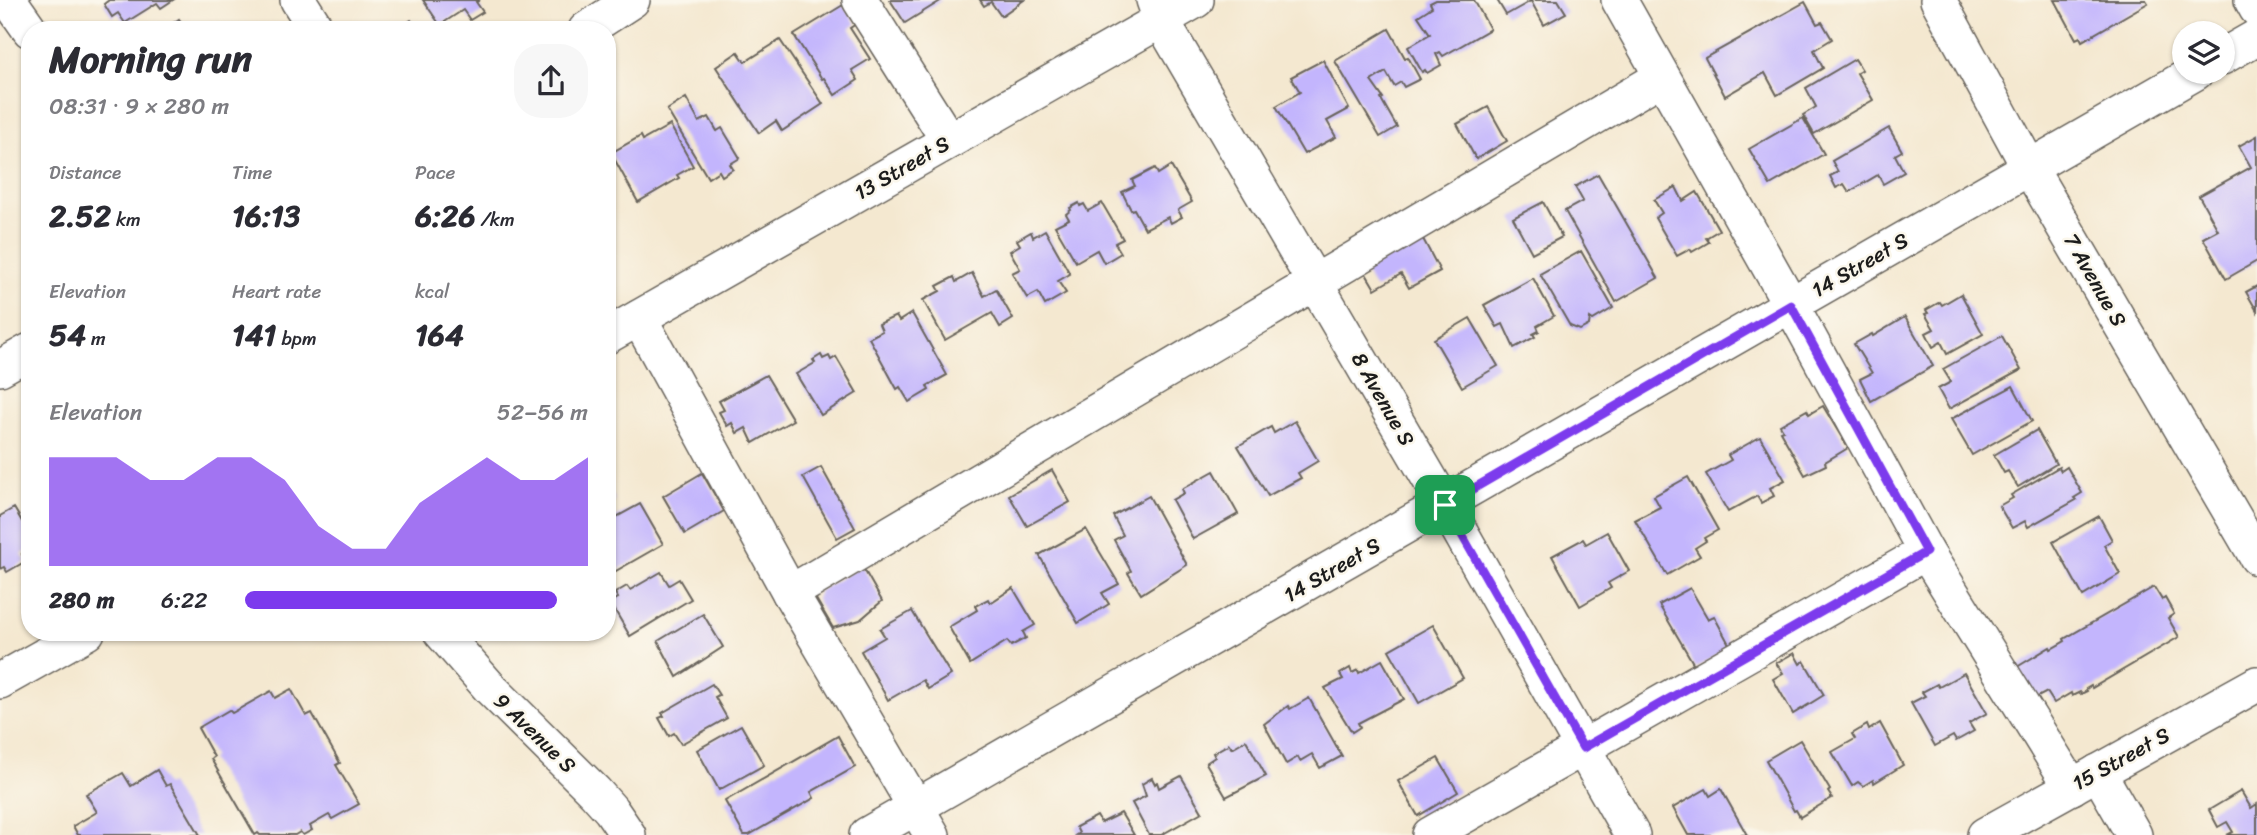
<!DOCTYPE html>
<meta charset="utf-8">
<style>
body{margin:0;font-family:Sriracha,sans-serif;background:#f7f7f7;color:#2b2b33;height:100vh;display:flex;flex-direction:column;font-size:26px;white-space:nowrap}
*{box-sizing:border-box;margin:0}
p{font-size:23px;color:#7c7c81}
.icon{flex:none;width:38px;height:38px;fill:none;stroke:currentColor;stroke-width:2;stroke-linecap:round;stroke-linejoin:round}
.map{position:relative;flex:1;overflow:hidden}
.side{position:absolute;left:21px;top:21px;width:595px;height:620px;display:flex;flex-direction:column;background:#fff;border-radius:28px;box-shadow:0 2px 5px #0004}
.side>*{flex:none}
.controls{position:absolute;left:2172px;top:21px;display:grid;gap:14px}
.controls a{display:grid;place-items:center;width:63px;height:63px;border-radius:50%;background:#fff;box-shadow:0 2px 5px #0004;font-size:35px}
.pin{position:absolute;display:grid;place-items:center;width:60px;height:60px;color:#fff;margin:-30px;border-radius:14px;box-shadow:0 4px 10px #0006}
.round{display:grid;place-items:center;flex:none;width:74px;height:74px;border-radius:28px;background:#f7f7f7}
.headline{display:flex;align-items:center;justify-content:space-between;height:119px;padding:0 28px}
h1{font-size:38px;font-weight:700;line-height:52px}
.metrics{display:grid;grid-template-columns:repeat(3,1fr);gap:10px;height:119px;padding:7px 28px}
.metrics div{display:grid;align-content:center}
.metrics b{font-size:30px;font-weight:700}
.metrics small{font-size:19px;font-weight:400}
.metrics p{font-size:19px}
.chart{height:196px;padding:14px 28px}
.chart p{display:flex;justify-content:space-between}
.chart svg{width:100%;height:126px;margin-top:7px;fill:#7c3aed;opacity:.7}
ul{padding:0 28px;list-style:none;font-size:23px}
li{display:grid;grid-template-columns:112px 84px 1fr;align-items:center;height:52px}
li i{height:18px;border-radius:9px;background:#7c3aed}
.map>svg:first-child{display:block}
.building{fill:#c3b5fd}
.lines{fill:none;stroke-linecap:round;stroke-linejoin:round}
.minor-casing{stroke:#68635b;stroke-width:38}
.minor{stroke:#fff;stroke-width:35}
.route-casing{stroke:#fff;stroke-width:14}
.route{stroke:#7c3aed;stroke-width:9}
.labels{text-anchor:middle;stroke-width:5;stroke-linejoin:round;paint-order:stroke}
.street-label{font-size:21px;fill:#1c1c1c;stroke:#fbf7ec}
</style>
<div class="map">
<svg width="2257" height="835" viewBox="0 0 2257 835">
<rect width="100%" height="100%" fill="#fbf7ec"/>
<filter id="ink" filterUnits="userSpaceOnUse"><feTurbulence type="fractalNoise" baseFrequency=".0143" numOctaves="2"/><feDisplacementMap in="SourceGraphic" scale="14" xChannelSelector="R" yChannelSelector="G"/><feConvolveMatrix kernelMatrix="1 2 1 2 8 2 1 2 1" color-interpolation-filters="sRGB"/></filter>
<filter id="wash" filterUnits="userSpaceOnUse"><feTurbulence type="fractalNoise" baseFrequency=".00686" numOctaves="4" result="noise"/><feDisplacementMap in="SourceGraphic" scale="28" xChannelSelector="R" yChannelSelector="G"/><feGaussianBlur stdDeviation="1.57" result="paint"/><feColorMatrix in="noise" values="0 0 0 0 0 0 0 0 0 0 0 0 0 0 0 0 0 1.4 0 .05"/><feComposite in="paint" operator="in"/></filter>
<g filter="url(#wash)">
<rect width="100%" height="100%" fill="#f4e8d0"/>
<g id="blocks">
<!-- building -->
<g class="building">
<polygon points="109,0 173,0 161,8 157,3 125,23 118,13 112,17 104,4"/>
<polygon points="423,0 480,0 476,2 483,12 470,20 463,10 440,25"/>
<polygon points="890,0 942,0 905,23"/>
<polygon points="980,0 1024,0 1001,16 991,2 984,6"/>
<polygon points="1436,0 1474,0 1490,29 1443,56 1440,52 1436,54 1441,65 1427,73 1425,70 1422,72 1408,47 1430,34 1418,16 1432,7 1430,3"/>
<polygon points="1497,0 1558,0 1566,13 1544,25 1531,1 1506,15"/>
<polygon points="2055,0 2146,0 2148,3 2082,41 2080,37 2076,39"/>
<polygon points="1805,2 1817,24 1822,22 1832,39 1814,50 1823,68 1777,95 1765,73 1725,96 1705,58"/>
<polygon points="843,5 856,24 850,28 870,59 852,70 858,80 835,95 824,78 822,79 794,35"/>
<polygon points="179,19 187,30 164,30"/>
<polygon points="411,20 418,30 396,30"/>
<polygon points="1389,29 1405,58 1408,57 1420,79 1404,87 1401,82 1394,86 1386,72 1371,81 1383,98 1381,99 1397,127 1380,137 1335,61"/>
<polygon points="780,40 823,104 782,131 776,121 759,133 716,67 738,52 745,62"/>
<polygon points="1855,59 1862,70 1857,73 1873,100 1814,134 1803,115 1816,107 1806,88"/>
<polygon points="1323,60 1349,109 1327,121 1336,137 1304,154 1276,106 1300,92 1291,77"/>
<polygon points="686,98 699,122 709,117 717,131 722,128 740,158 730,164 733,169 722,176 719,171 708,178 667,110"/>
<polygon points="1488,107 1507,141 1476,159 1457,124"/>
<polygon points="1803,118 1824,154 1770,185 1749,149"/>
<polygon points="670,125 693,166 677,175 679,178 638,202 611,153 641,136 643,140"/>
<polygon points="1889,128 1902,151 1895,155 1904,172 1883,184 1878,175 1849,192 1844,184 1836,188 1830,176 1838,172 1832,161"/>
<polygon points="2257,136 2257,261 2226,279 2203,238 2218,230 2199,196 2251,167 2239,146"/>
<polygon points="1171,166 1192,202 1178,210 1182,217 1171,223 1168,217 1145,229 1134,209 1131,210 1122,192 1135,186 1132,180 1155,168 1158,174"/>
<polygon points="1598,174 1658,278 1616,302 1565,211 1583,201 1575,187"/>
<polygon points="1676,187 1683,201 1697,192 1719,230 1706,238 1709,242 1692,252 1690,249 1677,256 1655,218 1662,213 1654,200"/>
<polygon points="1543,202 1562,237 1532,253 1513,218"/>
<polygon points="1079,203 1080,206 1084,204 1088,211 1102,203 1123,239 1115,243 1121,253 1104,263 1097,250 1076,262 1055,226 1069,219 1066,214 1071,210 1070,208"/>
<polygon points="1045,230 1070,274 1058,281 1066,293 1045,305 1038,292 1027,298 1012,273 1020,269 1010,251 1020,245 1017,240 1031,232 1033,237"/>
<polygon points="1422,237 1440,271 1409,288 1401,274 1375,289 1365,272"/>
<polygon points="1581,251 1613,308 1593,320 1590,318 1589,325 1580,330 1570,326 1540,274"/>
<polygon points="972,273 984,296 996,289 1013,319 1000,327 992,313 945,340 923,300 940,291 937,286 954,277 956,282"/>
<polygon points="1533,278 1554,316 1537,326 1539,331 1533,334 1535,337 1514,348 1503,324 1497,327 1484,305"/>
<polygon points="2257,286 2257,311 2246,292"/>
<polygon points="1961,294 1983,334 1947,354 1941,342 1933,347 1926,333 1934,329 1925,314 1928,313 1926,310 1940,302 1942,305"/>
<polygon points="912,313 947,375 927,386 929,390 909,402 900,387 897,389 869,338 882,331 879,324 896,316 899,321"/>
<polygon points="1905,317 1933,366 1871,401 1860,379 1872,373 1854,344 1872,334 1873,336"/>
<polygon points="1470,318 1498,366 1462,387 1434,339"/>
<polygon points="2002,336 2021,370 1949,409 1938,389 1951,382 1943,369"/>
<polygon points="821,355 823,359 829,356 831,360 836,357 857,393 821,415 796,374 815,363 813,360"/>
<polygon points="766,375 793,420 753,443 746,428 737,433 732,423 727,426 719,412 724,410 719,401"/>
<polygon points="2013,386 2032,421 1972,455 1951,419"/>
<polygon points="1823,406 1848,448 1825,462 1826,465 1805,475 1780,431 1783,430 1780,425 1807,410 1809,414"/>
<polygon points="1295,421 1318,461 1298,473 1301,478 1268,496 1238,446 1271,427 1274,433"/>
<polygon points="2037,430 2056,464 2018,487 2008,471 2004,473 1994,455"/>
<polygon points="1760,437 1785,480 1770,488 1774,496 1761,503 1757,496 1728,512 1706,474 1731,460 1728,455"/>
<polygon points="821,467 855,528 837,538 803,477"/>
<polygon points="2059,467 2061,471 2067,467 2082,493 2074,498 2076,500 2028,527 2025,521 2012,528 1999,506 2013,498 2011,495"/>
<polygon points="1052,470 1070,502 1027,526 1009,495"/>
<polygon points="1214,471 1238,514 1193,539 1172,500 1184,493 1182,489"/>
<polygon points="702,473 724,511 685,534 663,496"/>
<polygon points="1688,477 1718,530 1704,538 1706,541 1695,548 1700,556 1667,575 1635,520 1660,507 1654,496"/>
<polygon points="607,487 615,500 607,504"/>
<polygon points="1149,496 1187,565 1141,594 1128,573 1131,571 1114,540 1123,535 1113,516"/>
<polygon points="640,504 663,544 607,576 607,522"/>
<polygon points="14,508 30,535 30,549 22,554 26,561 7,572 4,567 0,569 0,516"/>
<polygon points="2099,516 2112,540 2104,545 2120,574 2083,596 2053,542"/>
<polygon points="1086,529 1119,584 1102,593 1109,604 1078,623 1039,555"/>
<polygon points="1607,532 1629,571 1608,583 1611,588 1580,606 1552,556 1583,539 1586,544"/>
<polygon points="862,566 882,601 860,620 833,628 816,599 819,591"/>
<polygon points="661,572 669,585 679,579 691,599 630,636 610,602 618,598 615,593 627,586 630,590"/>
<polygon points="2154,587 2162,600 2165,598 2174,614 2168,618 2179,637 2092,688 2091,686 2086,689 2087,691 2081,694 2080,692 2072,696 2071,693 2054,703 2047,692 2036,698 2017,667 2050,647 2051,649 2065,641 2064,639"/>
<polygon points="1013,588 1035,625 1023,632 1026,638 1011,646 1007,641 970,664 949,627 977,610 975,606 988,599 990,603"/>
<polygon points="1690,588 1708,619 1714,616 1730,646 1696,668 1659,605"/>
<polygon points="912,611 951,675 928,689 923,680 888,700 861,651 885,637 880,629"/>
<polygon points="703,614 723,647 677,677 658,641"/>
<polygon points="1433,625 1463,678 1419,703 1389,650"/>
<polygon points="1794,653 1800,664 1804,661 1824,695 1793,714 1773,679 1783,673 1776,663"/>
<polygon points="1382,660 1404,699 1358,723 1360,727 1352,732 1325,688 1343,679 1340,674 1350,668 1352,673 1358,670 1359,673"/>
<polygon points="1964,673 1987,713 1969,723 1974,731 1956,741 1953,736 1935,746 1911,703 1925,696 1922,692 1937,684 1939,687"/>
<polygon points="712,684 719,695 715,697 727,718 681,744 674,733 669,736 659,718 664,716 662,713"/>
<polygon points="291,689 306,716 312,713 340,763 336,765 359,804 332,819 329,815 310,826 312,830 303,835 300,832 295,835 260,835 258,833 255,835 211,759 214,757 198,728 229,710 232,713 271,691 275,698"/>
<polygon points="1309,698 1342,756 1320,768 1312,754 1300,761 1298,757 1286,764 1264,724 1288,706 1290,709"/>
<polygon points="1880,723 1903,765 1874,783 1873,780 1863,786 1858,782 1852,786 1832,752 1855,739 1852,734 1867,725 1869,730"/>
<polygon points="741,725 764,765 719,790 697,750"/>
<polygon points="838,736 855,767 811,792 814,798 749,835 744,835 725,801"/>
<polygon points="1246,740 1266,776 1226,797 1206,763 1215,757 1213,753 1229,744 1232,748"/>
<polygon points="1800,740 1830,790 1828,792 1832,798 1800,817 1796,810 1794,811 1766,760"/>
<polygon points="1438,758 1458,792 1418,816 1398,781"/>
<polygon points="157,770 166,786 170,784 200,835 78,835 73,826 97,812 86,794 123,773 131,786"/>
<polygon points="1181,776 1202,812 1161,835 1149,835 1132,803 1146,796 1142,784 1152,778 1155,784 1157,782 1159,788"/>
<polygon points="1706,789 1710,796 1721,789 1747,835 1688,835 1673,808"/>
<polygon points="2241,791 2251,808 2257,804 2257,835 2227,835 2233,832 2227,822 2218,827 2209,810"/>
<polygon points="1121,813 1134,835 1076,835 1079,833 1076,827 1097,816 1101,823"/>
</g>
</g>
</g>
<g filter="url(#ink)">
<use href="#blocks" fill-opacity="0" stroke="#68635b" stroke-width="2"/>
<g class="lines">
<defs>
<g id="minor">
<polyline points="9,0 30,30"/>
<polyline points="298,0 317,30"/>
<polyline points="860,0 949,141"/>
<polyline points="1154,0 1161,20 1445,505 1632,835"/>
<polyline points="1619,0 1791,305 1926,552 2072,787"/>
<polyline points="1938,0 2029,167 2257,557"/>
<polyline points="2252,0 2257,9"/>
<polyline points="586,30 632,0"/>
<polyline points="2222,57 2257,37"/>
<polyline points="639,318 790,593 932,835"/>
<polyline points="607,336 1196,0"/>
<polyline points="0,368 30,351"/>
<polyline points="790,593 1662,77"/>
<polyline points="441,632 491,689 595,792 611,810 628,835"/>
<polyline points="0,681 87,632"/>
<polyline points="2098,772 2134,835"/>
<polyline points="867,835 2196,72"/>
<polyline points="1430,835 1926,552"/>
<polyline points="1985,835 2257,684"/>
</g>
</defs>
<!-- minor casing -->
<use href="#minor" class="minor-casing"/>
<!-- minor -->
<use href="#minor" class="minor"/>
</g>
</g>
<g class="lines" filter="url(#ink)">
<defs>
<polygon id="route" points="1791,305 1926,552 1583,748 1445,505"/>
</defs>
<!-- route casing -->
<use href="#route" class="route-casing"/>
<!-- route -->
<use href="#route" class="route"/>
</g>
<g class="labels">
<!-- street labels -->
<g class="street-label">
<text transform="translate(902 168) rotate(-30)" y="7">13 Street S</text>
<text transform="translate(1860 265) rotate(-30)" y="7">14 Street S</text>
<text transform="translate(2095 280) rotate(60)" y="7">7 Avenue S</text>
<text transform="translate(1383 399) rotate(60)" y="7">8 Avenue S</text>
<text transform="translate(1332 570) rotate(-30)" y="7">14 Street S</text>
<text transform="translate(535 733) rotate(44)" y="7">9 Avenue S</text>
<text transform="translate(2121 759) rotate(-29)" y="7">15 Street S</text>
</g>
</g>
</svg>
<div class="controls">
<a><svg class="icon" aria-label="layers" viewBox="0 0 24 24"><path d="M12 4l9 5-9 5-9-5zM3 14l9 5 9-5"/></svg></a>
</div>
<div class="pin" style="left:1445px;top:505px;background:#1e9e55"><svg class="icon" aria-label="arrive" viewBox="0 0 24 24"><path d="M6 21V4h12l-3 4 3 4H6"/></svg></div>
<section class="side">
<div class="headline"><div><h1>Morning run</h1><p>08:31 · 9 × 280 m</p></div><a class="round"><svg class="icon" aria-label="share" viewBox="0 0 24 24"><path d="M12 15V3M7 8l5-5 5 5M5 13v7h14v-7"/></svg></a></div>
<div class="metrics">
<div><p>Distance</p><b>2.52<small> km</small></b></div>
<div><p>Time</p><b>16:13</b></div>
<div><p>Pace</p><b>6:26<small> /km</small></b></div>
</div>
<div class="metrics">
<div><p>Elevation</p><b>54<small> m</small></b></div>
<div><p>Heart rate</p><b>141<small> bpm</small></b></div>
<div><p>kcal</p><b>164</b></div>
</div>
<div class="chart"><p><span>Elevation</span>52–56 m</p>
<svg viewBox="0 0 160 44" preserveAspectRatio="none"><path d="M0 44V6L10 6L20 6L30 14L40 14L50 6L60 6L70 14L80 30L90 38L100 38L110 22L120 14L130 6L140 14L150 14L160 6V44z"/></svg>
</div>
<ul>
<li><b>280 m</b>6:22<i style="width:91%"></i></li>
</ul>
</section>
</div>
